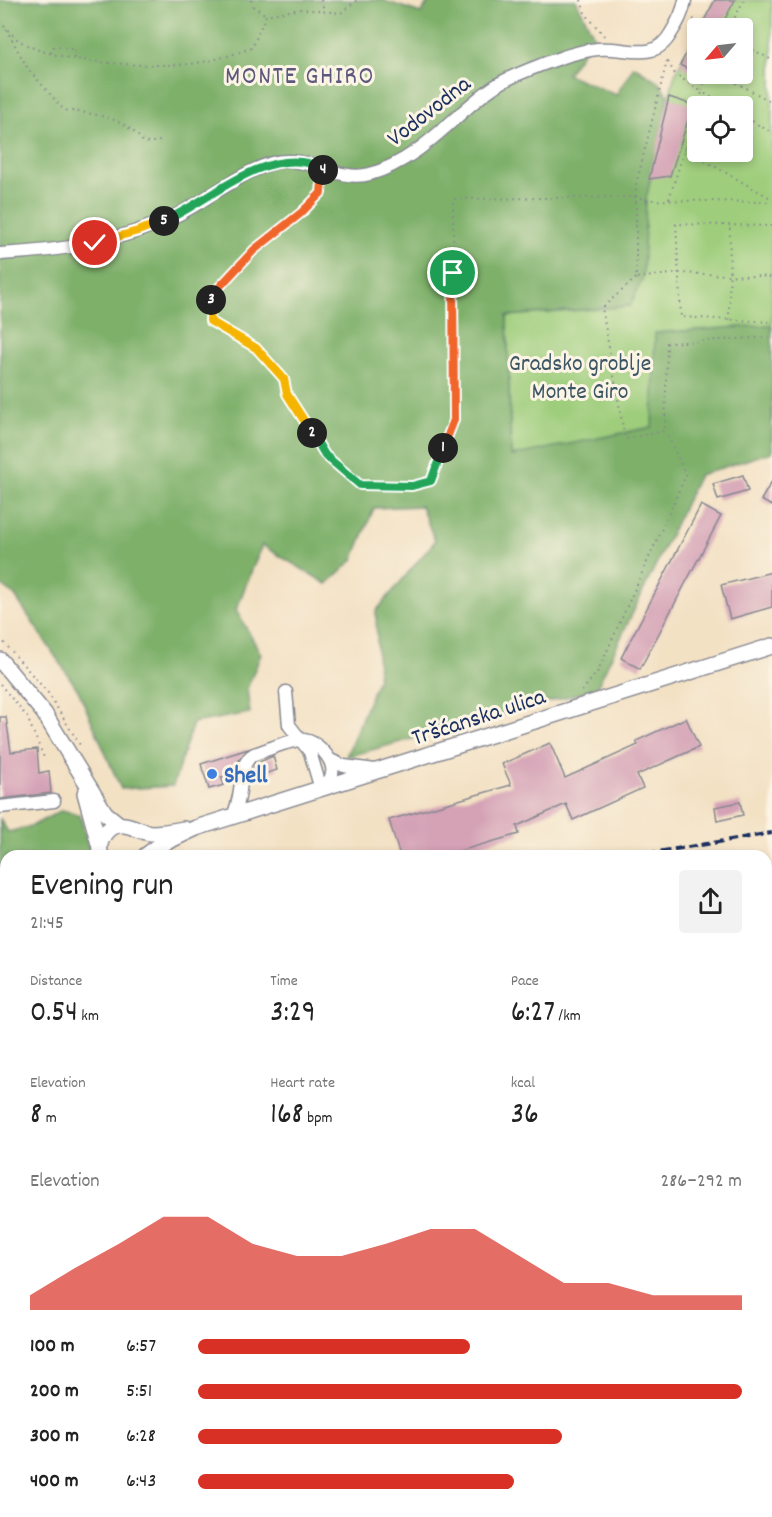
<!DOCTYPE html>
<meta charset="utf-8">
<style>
body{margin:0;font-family:Dekko,sans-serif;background:#f2f2f2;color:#222;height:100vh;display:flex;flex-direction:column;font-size:22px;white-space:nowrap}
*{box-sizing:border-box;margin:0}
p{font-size:20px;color:#767676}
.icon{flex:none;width:33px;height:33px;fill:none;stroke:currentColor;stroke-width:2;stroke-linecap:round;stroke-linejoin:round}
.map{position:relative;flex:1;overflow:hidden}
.sheet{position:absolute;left:0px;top:850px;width:772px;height:668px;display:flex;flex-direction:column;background:#fff;border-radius:18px 18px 0 0;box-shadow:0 3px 9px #0003}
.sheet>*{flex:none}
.needle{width:39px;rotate:242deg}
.controls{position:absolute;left:687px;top:18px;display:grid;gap:12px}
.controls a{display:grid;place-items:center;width:66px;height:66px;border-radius:6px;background:#fff;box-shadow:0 3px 9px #0003;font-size:30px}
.pin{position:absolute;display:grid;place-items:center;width:51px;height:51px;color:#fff;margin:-26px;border:3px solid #fff;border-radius:50%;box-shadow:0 2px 6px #0007}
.km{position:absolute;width:30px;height:30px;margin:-15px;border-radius:50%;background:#222;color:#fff;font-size:16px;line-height:30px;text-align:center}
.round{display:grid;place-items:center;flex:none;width:63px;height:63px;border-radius:6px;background:#f2f2f2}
.overview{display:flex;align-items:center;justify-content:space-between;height:102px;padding:0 30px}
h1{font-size:33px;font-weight:600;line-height:45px}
.stats{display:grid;grid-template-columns:repeat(3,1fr);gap:9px;height:102px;padding:6px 30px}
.stats div{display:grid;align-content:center}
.stats b{font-size:30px;font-weight:600}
.stats small{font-size:16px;font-weight:400}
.stats p{font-size:16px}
.chart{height:168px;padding:12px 30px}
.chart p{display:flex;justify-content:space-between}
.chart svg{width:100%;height:108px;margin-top:6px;fill:#d93025;opacity:.7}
ul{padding:0 30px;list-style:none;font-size:20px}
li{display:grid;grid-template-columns:96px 72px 1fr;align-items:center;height:45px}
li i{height:15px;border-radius:8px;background:#d93025}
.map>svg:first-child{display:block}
.green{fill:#9ecd7b;stroke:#5c7e6c;stroke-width:1.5;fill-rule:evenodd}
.forest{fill:#7eb06b;stroke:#4c7064;stroke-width:1.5}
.water{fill:#78beef;stroke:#4a76a6;stroke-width:1.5}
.building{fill:#d4a1b5}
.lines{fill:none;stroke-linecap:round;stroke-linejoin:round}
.minor-casing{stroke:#878891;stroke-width:15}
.major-casing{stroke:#878891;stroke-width:18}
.path{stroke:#878891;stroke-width:2;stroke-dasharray:1.5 4.5;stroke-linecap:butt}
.minor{stroke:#fff;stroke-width:12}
.major{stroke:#fff;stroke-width:15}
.rail{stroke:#1b2f5e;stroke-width:4;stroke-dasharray:9 4.5;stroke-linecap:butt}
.split-1-casing{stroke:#fff;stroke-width:12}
.split-2-casing{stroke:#fff;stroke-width:12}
.split-3-casing{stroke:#fff;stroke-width:12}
.split-4-casing{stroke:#fff;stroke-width:12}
.split-5-casing{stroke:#fff;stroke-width:12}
.split-6-casing{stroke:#fff;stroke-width:12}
.split-1{stroke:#f0652b;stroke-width:8}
.split-2{stroke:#22a559;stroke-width:8}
.split-3{stroke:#f5b400;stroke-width:8}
.split-4{stroke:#f0652b;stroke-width:8}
.split-5{stroke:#22a559;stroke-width:8}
.split-6{stroke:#f5b400;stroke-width:8}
.shop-dot{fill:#3f7fe0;stroke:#fcf5e5;stroke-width:2}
.labels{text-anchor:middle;stroke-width:6;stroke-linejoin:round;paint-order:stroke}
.street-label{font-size:24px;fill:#1b2f5e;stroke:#fcf5e5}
.park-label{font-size:24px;fill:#3c5665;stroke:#fcf5e5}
.shop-label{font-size:24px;font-weight:bold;fill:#366cbe;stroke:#fcf5e5;text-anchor:start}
.neighbourhood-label{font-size:26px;letter-spacing:1.5px;fill:#5c577c;stroke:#fcf5e5}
</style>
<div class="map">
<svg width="772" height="1517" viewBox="0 0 772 1517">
<rect width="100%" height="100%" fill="#fcf5e5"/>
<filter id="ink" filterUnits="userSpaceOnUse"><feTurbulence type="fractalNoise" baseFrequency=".0167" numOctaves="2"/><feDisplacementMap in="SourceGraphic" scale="12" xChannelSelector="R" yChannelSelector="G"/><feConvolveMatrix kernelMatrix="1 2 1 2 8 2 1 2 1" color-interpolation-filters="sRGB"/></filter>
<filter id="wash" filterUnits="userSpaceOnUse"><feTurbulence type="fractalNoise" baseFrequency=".008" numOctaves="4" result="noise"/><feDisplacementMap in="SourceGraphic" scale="24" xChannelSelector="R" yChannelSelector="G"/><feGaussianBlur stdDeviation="1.35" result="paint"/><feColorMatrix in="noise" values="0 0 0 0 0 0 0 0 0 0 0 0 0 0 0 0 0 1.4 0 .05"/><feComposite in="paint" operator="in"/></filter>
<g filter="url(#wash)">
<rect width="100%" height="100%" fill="#f3e1c4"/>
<!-- green -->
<path class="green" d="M715,0H772V327L656,333L653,427L511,457L507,316L630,306L649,179L669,97L675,74L697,32L698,74H742V28H700ZM698,106H742V152H698Z"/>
<!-- forest -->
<g class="forest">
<polygon points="0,0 382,0 421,13 430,0 576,0 594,36 567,74 616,95 634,66 659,82 669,97 646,199 643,277 630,306 507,316 511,456 652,427 655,333 769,325 772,327 772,452 699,475 596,689 346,757 378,678 376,611 435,541 421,506 374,508 353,560 327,584 262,545 236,610 261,654 247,689 250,713 193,723 173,786 121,789 78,690 15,596 0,584"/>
<polygon points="62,810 80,815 91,856 6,856 6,947 0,948 0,819 8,832 32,826"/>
<polygon points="6,1235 6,1462 0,1456 0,1242"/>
<polygon points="63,1512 718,1512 718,1517 68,1517"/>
</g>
<!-- water -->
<polygon class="water" points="772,898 772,1346 766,1336 766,899"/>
<g id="blocks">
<!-- building -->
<g class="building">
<polygon points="715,0 735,0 720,28 700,28"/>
<polygon points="698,32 698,75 680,65"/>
<polygon points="669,97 693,105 670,176 649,179"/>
<polygon points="743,475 748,491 718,500 713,484"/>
<polygon points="772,481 772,506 761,500"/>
<polygon points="701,505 721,516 640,669 621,658"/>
<polygon points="772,572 772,607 730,619 721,585"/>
<polygon points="0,717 6,717 11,752 37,749 39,773 49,771 51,793 0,799"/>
<polygon points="686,718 699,747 637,775 643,788 573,820 566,804 517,826 519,834 442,856 400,856 389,820 511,785 502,764 550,743 565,778 638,745 636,741"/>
<polygon points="248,749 238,761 234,774 221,777 224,785 209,789 201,764"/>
<polygon points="273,756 277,770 251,778 255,764"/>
<polygon points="740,802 743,815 717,821 715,807"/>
</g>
</g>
</g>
<g filter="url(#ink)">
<use href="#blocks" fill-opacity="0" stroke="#878891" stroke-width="1.5"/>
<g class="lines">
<defs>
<g id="minor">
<path d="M0,254C60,251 122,242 177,215C209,199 237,174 272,163C307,153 337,183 370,174C419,160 449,120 488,91C504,79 523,72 541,65C560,58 578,51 598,49C626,46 654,64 671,33C678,22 683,13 685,0"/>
<polyline points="286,692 289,725 310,752 321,789"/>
<polyline points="330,760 344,766 375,770"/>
<polyline points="0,807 54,801"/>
<path d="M232,817C245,797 236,764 254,754C268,750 290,739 304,740C318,742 335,760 332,774C331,780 326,784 322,788"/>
<polyline points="766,1428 769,1449 769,1517"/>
<polyline points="593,1517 595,1512"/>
</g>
<g id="major">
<polyline points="0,660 44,713 105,813 120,825"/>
<polyline points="85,793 99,844"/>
<path d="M101,856C96,841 107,823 124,825C134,826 141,832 151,833C162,833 173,831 184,829"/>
<polyline points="145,856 160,845 196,828 772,646"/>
<polyline points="766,879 772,878"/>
<polyline points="0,997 6,995"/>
<polyline points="0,1208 6,1200"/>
</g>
</defs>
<!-- minor casing -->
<use href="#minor" class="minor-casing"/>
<!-- major casing -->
<use href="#major" class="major-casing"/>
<!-- path -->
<g class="path">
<polyline points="251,0 253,6 266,15"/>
<polyline points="321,0 324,11"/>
<polyline points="581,0 585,13 605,37"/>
<polyline points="693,19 712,28"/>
<path d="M0,21C6,27 12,36 20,41C55,64 147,67 189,64C210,62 231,55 252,48L266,15L301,9L341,13L357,0"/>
<polyline points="729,28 744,0"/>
<path d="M6,29L28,69L64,110C95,114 124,116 144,143L160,141"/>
<polyline points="742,44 772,60"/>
<polyline points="51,53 54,46 75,50 74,58"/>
<polyline points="667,61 636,185 636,278 679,273 772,277"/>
<polyline points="668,62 675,74 702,92 706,74"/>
<polyline points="720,74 772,102"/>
<polyline points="698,106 702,92 727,106"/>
<polyline points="742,115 772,133"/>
<polyline points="684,149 772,199"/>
<path d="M322,182C318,211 277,231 256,249C239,263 225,281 211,296L210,321L256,348L284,379L287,394L325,455L360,485L412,486L431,481L454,420L453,199L636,197L647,200L772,202"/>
<polyline points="669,199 698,107"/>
<polyline points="772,226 676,224 681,317 772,322"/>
<polyline points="636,278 602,308 625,439 665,431 667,343 772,337"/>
<polyline points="729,320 730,224"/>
<polyline points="0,638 48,693 80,745"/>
<polyline points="0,684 27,717 45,760"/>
<polyline points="582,691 598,671 686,475 666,432"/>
<polyline points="766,907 772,947"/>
<polyline points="0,1374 6,1367"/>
<polyline points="310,1512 321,1517"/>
<polyline points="429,1517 432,1512"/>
<polyline points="478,1517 484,1512"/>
</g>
<!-- minor -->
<use href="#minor" class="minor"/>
<!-- major -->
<use href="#major" class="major"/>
<!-- rail -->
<g class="rail">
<polyline points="634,856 772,833"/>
<polyline points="0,966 6,965"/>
</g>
</g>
</g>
<g class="lines" filter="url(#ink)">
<defs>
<polyline id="split-1" points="443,448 454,420 453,273"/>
<polyline id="split-2" points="312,433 325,455 360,485 412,486 431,481 443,448"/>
<polyline id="split-3" points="211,300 210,321 256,348 284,379 287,394 312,433"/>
<polyline id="split-4" points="211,300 211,296 254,250 301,213 321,193 323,170"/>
<path id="split-5" d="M164,221C208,202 258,152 308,163C314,165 320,165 323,170"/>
<polyline id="split-6" points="95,243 138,231 164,221"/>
</defs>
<!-- split-1 casing -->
<use href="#split-1" class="split-1-casing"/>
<!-- split-2 casing -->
<use href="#split-2" class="split-2-casing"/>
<!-- split-3 casing -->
<use href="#split-3" class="split-3-casing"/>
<!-- split-4 casing -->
<use href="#split-4" class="split-4-casing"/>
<!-- split-5 casing -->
<use href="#split-5" class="split-5-casing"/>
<!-- split-6 casing -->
<use href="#split-6" class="split-6-casing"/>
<!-- split-1 -->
<use href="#split-1" class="split-1"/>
<!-- split-2 -->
<use href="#split-2" class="split-2"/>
<!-- split-3 -->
<use href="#split-3" class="split-3"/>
<!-- split-4 -->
<use href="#split-4" class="split-4"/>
<!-- split-5 -->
<use href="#split-5" class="split-5"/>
<!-- split-6 -->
<use href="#split-6" class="split-6"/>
</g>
<!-- markers -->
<circle class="shop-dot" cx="212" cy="774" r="6"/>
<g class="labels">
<!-- street labels -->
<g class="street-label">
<text transform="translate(428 110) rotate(-38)" y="8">Vodovodna</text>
<text transform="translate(478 716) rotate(-18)" y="8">Tršćanska ulica</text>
</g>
<!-- park labels -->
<g class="park-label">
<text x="580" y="370">Gradsko groblje<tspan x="580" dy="28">Monte Giro</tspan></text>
</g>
<!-- shop labels -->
<g class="shop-label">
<text x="224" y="782">Shell</text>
</g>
<!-- neighbourhood labels -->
<g class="neighbourhood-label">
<text x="300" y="83">MONTE GHIRO</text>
</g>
</g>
</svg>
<div class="controls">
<a><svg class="needle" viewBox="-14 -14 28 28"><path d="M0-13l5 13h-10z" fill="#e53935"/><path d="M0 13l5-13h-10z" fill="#767676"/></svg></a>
<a><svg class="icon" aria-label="locate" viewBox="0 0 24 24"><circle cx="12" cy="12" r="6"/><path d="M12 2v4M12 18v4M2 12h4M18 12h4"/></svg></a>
</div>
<div class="pin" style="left:453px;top:273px;background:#1e9e55"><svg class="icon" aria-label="arrive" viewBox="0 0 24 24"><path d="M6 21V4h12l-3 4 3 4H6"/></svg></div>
<div class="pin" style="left:95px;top:243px;background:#d93025"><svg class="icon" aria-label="check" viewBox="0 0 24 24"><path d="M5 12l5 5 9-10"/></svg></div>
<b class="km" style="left:443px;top:448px">1</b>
<b class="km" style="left:312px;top:433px">2</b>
<b class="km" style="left:211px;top:300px">3</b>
<b class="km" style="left:323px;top:170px">4</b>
<b class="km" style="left:164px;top:221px">5</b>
<section class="sheet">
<div class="overview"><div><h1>Evening run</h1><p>21:45</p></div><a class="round"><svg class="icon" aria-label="share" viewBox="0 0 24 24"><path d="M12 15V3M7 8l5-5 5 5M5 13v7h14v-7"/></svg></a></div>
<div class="stats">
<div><p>Distance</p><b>0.54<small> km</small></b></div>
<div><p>Time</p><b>3:29</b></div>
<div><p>Pace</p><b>6:27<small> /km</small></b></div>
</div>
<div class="stats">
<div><p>Elevation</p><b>8<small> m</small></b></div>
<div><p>Heart rate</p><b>168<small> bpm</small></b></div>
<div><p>kcal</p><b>36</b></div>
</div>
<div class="chart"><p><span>Elevation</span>286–292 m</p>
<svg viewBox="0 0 160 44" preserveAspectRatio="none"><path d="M0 44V38L10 27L20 17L30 6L40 6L50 17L60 22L70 22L80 17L90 11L100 11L110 22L120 33L130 33L140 38L150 38L160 38V44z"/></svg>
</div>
<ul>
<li><b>100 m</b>6:57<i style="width:50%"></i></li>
<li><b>200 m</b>5:51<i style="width:100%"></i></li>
<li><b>300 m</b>6:28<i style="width:67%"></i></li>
<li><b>400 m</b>6:43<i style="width:58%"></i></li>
</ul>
</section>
</div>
